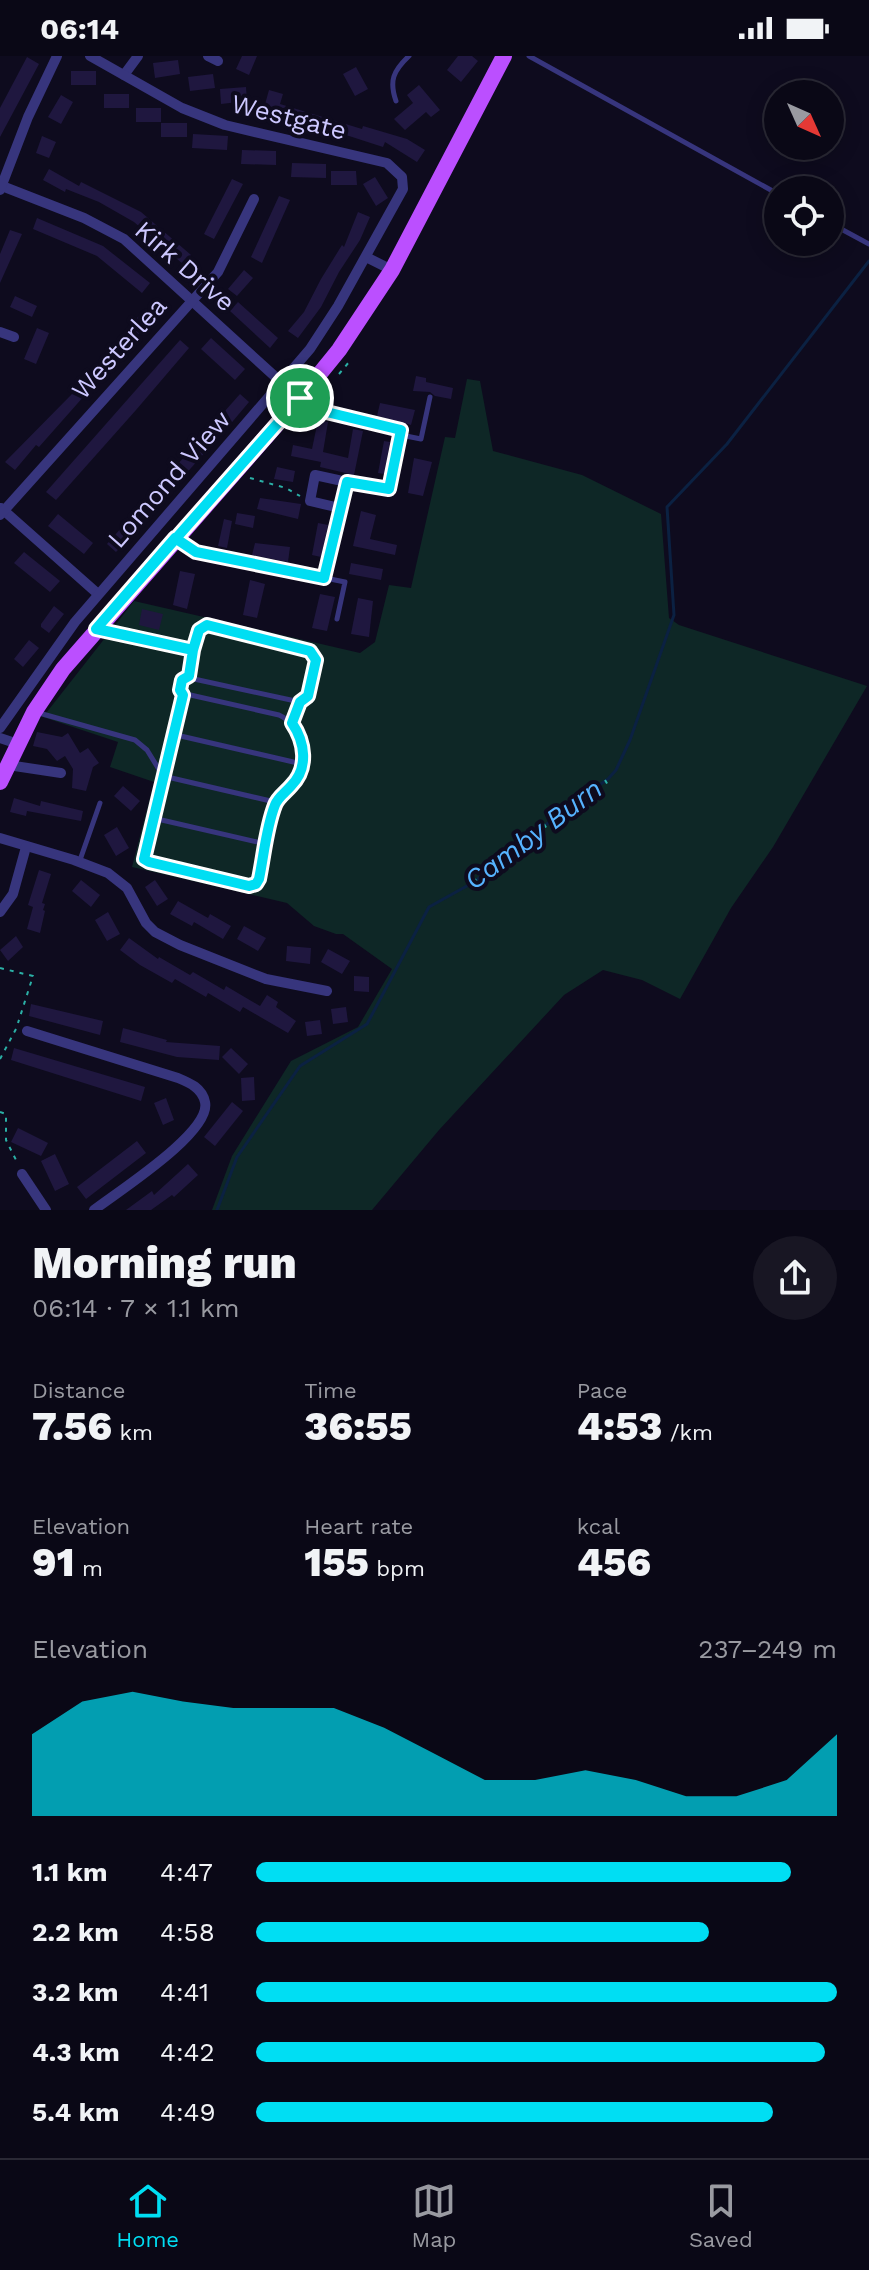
<!DOCTYPE html>
<meta charset="utf-8">
<style>
body{margin:0;font-family:"Work Sans",sans-serif;background:#181623;color:#f1f3f6;height:100vh;display:flex;flex-direction:column;font-size:30px;white-space:nowrap}
*{box-sizing:border-box;margin:0}
p{font-size:26px;color:#999aa1}
.icon{flex:none;width:44px;height:44px;fill:none;stroke:currentColor;stroke-width:2;stroke-linecap:round;stroke-linejoin:round}
.map{position:relative;height:1154px;overflow:hidden}
.details{display:flex;flex-direction:column;background:#0a0816;flex:1}
.details>*{flex:none}
.needle{width:52px;rotate:135deg}
.buttons{position:absolute;left:764px;top:24px;display:grid;gap:16px}
.buttons a{display:grid;place-items:center;width:80px;height:80px;border-radius:50%;background:#0a0816;box-shadow:0 4px 20px #0003,0 0 0 2px #2a2935;font-size:40px}
.pin{position:absolute;display:grid;place-items:center;width:68px;height:68px;color:#fff;margin:-34px;border:4px solid #fff;border-radius:50%;box-shadow:0 2px 8px #0007}
.round{display:grid;place-items:center;flex:none;width:84px;height:84px;border-radius:42px;background:#181623}
.summary{display:flex;align-items:center;justify-content:space-between;height:136px;padding:0 32px}
h1{font-size:44px;font-weight:800;line-height:60px}
.metrics{display:grid;grid-template-columns:repeat(3,1fr);gap:12px;height:136px;padding:8px 32px}
.metrics div{display:grid;align-content:center}
.metrics b{font-size:40px;font-weight:800}
.metrics small{font-size:22px;font-weight:400}
.metrics p{font-size:22px}
.chart{height:224px;padding:16px 32px}
.chart p{display:flex;justify-content:space-between}
.chart svg{width:100%;height:144px;margin-top:8px;fill:#00def3;opacity:.7}
ul{padding:0 32px;list-style:none;font-size:26px}
li{display:grid;grid-template-columns:128px 96px 1fr;align-items:center;height:60px}
li i{height:20px;border-radius:10px;background:#00def3}
.status{display:flex;justify-content:space-between;align-items:center;height:56px;padding:0 40px;background:#0a0816;direction:ltr}
.status svg{height:22px;fill:currentColor}
.tab-bar{display:flex;justify-content:space-around;align-items:center;height:112px;border-top:2px solid #2a2935;background:#0a0816;font-size:22px;color:#999aa1}
.tab-bar a{display:grid;justify-items:center;gap:4px}
.tab-bar .active{color:#00def3}
.map>svg:first-child{display:block}
.green{fill:#0e2726}
.lines{fill:none;stroke-linecap:round;stroke-linejoin:round}
.stream{stroke:#0b2142;stroke-width:3}
.building{fill:#1f173f}
.path{stroke:#2bb0a6;stroke-width:2;stroke-dasharray:4 6;stroke-linecap:butt}
.service{stroke:#37357d;stroke-width:5}
.minor{stroke:#37357d;stroke-width:10}
.primary{stroke:#bb4fff;stroke-width:16}
.route-casing{stroke:#fff;stroke-width:16}
.route{stroke:#00def3;stroke-width:10}
.labels{text-anchor:middle;stroke-width:8;stroke-linejoin:round;paint-order:stroke}
.street-label{font-size:26px;fill:#cdc8ff;stroke:#0e0b1e}
.water-label{font-size:28px;font-style:italic;fill:#56b3ff;stroke:#0e0b1e}
</style>
<div class="status"><b>06:14</b><svg viewBox="0 0 49 12"><path d="M0 12V9h3v3zM5 12V6h3v6zM10 12V3h3v9zM15 12V0h3v12zM26 1h20v11H26zM47 4h2v5h-2z"/></svg></div>
<div class="map">
<svg width="869" height="1154" viewBox="0 0 869 1154">
<rect width="100%" height="100%" fill="#0e0b1e"/>
<!-- green -->
<polygon class="green" points="467,323 480,325 493,395 582,419 661,458 669,562 679,569 867,630 773,791 731,852 680,943 642,924 603,914 564,939 439,1074 372,1154 212,1154 232,1100 291,1005 358,971 392,913 343,878 336,878 314,870 287,847 132,811 154,726 110,711 118,686 43,661 134,545 360,597 375,586 389,529 411,532 445,381 455,382"/>
<g class="lines">
<!-- stream -->
<polyline class="stream" points="217,1154 237,1101 300,1010 367,968 429,851 474,826 572,748 608,723 616,714 630,684 674,559 667,451 727,388 869,205"/>
</g>
<!-- building -->
<g class="building">
<polygon points="242,0 257,0 249,19 236,13"/>
<polygon points="458,0 472,0 478,5 461,26 447,14"/>
<polygon points="27,1 39,8 0,81 0,52"/>
<polygon points="178,4 180,18 155,22 153,7"/>
<polygon points="356,11 368,33 355,40 343,18"/>
<rect x="71" y="15" width="25" height="14"/>
<polygon points="213,18 215,32 190,35 188,21"/>
<polygon points="419,29 440,54 431,61 426,56 405,74 394,63 413,47 407,39"/>
<polygon points="246,31 247,45 221,48 220,33"/>
<polygon points="269,34 283,38 280,48 362,73 363,70 407,83 425,94 417,106 385,86 383,91 346,79 345,83 262,59"/>
<rect x="104" y="38" width="25" height="14"/>
<polygon points="61,39 73,46 61,68 48,61"/>
<rect x="136" y="52" width="25" height="14"/>
<rect x="161" y="67" width="26" height="14"/>
<polygon points="193,78 228,80 227,94 192,92"/>
<polygon points="42,80 56,86 49,102 36,97"/>
<polygon points="242,94 276,95 276,109 241,108"/>
<polygon points="292,107 326,108 326,122 291,121"/>
<polygon points="49,113 79,130 81,126 141,156 191,199 183,208 134,166 99,146 66,133 65,136 43,124"/>
<polygon points="331,115 356,115 357,129 331,129"/>
<polygon points="375,121 388,142 376,150 363,128"/>
<polygon points="232,123 243,128 214,183 204,178"/>
<polygon points="279,140 290,144 262,207 251,201"/>
<polygon points="358,156 370,161 360,184 339,216 321,251 298,282 288,275 304,256 321,223 342,189 344,191"/>
<polygon points="37,162 103,190 150,227 142,237 97,200 33,173"/>
<polygon points="10,174 22,178 0,227 0,198"/>
<polygon points="244,214 253,222 237,240 228,233"/>
<polygon points="15,240 37,250 32,261 10,251"/>
<polygon points="238,246 278,282 270,292 230,255"/>
<polygon points="144,254 153,262 39,391 36,389 15,414 5,406 72,338"/>
<polygon points="37,272 49,277 36,308 24,303"/>
<polygon points="211,282 245,313 235,324 201,293"/>
<polygon points="180,284 189,292 136,354 56,444 46,436"/>
<polygon points="416,320 426,322 426,326 453,332 451,343 435,340 430,336 413,335"/>
<polygon points="240,338 249,346 233,365 116,496 107,488"/>
<polygon points="380,347 415,354 411,369 377,360"/>
<polygon points="318,364 328,366 323,396 348,402 353,373 363,375 354,419 320,411 321,406 291,400 293,389 312,393"/>
<polygon points="384,385 390,386 384,418 378,417"/>
<polygon points="414,402 432,406 423,440 408,437"/>
<polygon points="277,411 295,415 293,426 274,423"/>
<polygon points="260,442 301,448 298,463 257,453"/>
<polygon points="361,455 376,459 370,483 397,489 395,499 353,490"/>
<polygon points="237,457 255,460 253,472 235,468"/>
<polygon points="58,458 93,487 84,498 48,470"/>
<polygon points="224,463 232,465 227,492 218,490"/>
<polygon points="318,467 328,469 321,501 312,499"/>
<polygon points="255,487 290,491 288,506 252,499"/>
<polygon points="24,496 60,525 50,536 14,507"/>
<polygon points="351,507 383,513 381,524 349,518"/>
<polygon points="180,515 195,518 187,553 173,549"/>
<polygon points="250,524 265,528 257,562 243,559"/>
<polygon points="320,538 335,541 327,575 312,572"/>
<polygon points="358,542 373,545 369,581 351,578"/>
<polygon points="54,550 64,558 49,577 41,571 41,568"/>
<polygon points="142,553 163,558 159,574 139,569"/>
<polygon points="29,584 39,592 23,611 14,603"/>
<polygon points="37,676 62,681 68,677 80,697 88,692 99,707 93,711 86,735 72,732 73,713 65,700 57,705 47,693 33,690"/>
<polygon points="123,730 140,745 131,755 114,740"/>
<polygon points="14,742 40,750 41,745 83,755 81,765 27,755 26,760 10,756"/>
<polygon points="117,771 129,792 116,800 104,779"/>
<polygon points="39,814 51,818 42,847 45,848 43,854 45,855 40,877 27,873 33,851 28,849"/>
<polygon points="81,824 100,839 91,851 72,835"/>
<polygon points="155,824 168,843 157,850 145,831"/>
<polygon points="178,845 208,862 210,858 231,870 223,883 194,866 192,870 170,858"/>
<polygon points="108,856 120,878 107,885 95,864"/>
<polygon points="244,870 266,882 258,895 237,883"/>
<polygon points="16,880 23,891 8,905 0,894"/>
<polygon points="129,882 158,903 159,901 190,919 193,916 224,934 226,930 260,950 267,939 278,946 276,951 296,965 288,977 243,951 240,956 208,937 206,941 175,923 172,927 140,909 120,894"/>
<polygon points="287,890 311,892 310,908 286,905"/>
<polygon points="328,893 350,905 342,918 321,906"/>
<polygon points="354,920 369,921 369,936 354,935"/>
<polygon points="31,948 103,965 100,979 29,960"/>
<polygon points="346,951 348,966 333,968 331,953"/>
<polygon points="320,964 322,978 307,980 305,966"/>
<polygon points="123,972 167,984 166,986 220,990 219,1004 177,1001 120,986"/>
<polygon points="14,992 145,1031 141,1045 11,1004"/>
<polygon points="231,992 248,1008 239,1018 222,1001"/>
<polygon points="254,1021 255,1044 242,1045 241,1022"/>
<polygon points="166,1042 174,1064 163,1069 154,1047"/>
<polygon points="232,1046 243,1055 215,1090 204,1081"/>
<polygon points="18,1072 48,1087 41,1100 11,1086"/>
<polygon points="137,1085 146,1097 86,1143 77,1131"/>
<polygon points="55,1098 69,1128 55,1135 41,1105"/>
<polygon points="188,1108 198,1119 174,1141 172,1139 151,1154 126,1154 152,1135 154,1139"/>
</g>
<g class="lines">
<!-- path -->
<g class="path">
<polyline points="339,318 349,306 347,304"/>
<polyline points="250,422 286,432 300,440"/>
<polyline points="605,724 608,729"/>
<polyline points="544,768 547,773"/>
<polyline points="475,823 477,826"/>
<polyline points="0,912 33,920 18,967"/>
<polyline points="0,1003 16,973"/>
<polyline points="0,1056 6,1058 6,1084 18,1108"/>
</g>
<!-- service -->
<g class="service">
<polyline points="529,0 778,138"/>
<path d="M396,45C389,25 393,15 409,0"/>
<polyline points="830,167 869,188"/>
<polyline points="401,379 421,383 430,341"/>
<polyline points="325,522 345,526 337,563"/>
<polyline points="100,574 193,594 188,618 194,623 300,646 305,645 308,640 316,604 310,595 205,569 199,574 193,594"/>
<path d="M186,638L279,659C303,670 310,703 296,725C290,734 279,738 275,748C266,771 264,799 259,823L252,830L149,806L144,803L180,643Z"/>
<polyline points="39,657 135,684 147,694 163,720 275,746"/>
<polyline points="292,667 300,646"/>
<polyline points="172,678 302,708"/>
<polyline points="153,762 266,788"/>
<polyline points="80,804 100,747"/>
</g>
<!-- minor -->
<g class="minor">
<polyline points="208,0 218,5"/>
<polyline points="124,19 138,0"/>
<polyline points="2,130 84,162 124,183 281,326"/>
<polyline points="0,134 28,61 57,0"/>
<polyline points="366,201 392,214"/>
<polyline points="0,276 14,281"/>
<polyline points="1,452 98,538"/>
<polyline points="340,452 310,445 315,419 347,426"/>
<polyline points="0,459 218,216 254,143"/>
<polyline points="175,482 196,496 324,522 347,426 389,433 401,374 310,352 300,342"/>
<polyline points="0,672 75,566 310,293 338,250 403,133 402,121 387,107 225,69 182,52 90,0"/>
<polyline points="0,682 18,688"/>
<polyline points="8,709 61,717"/>
<polyline points="0,782 74,804 108,817 127,832 146,867 155,876 180,889 266,923 327,935"/>
<polyline points="0,856 13,838 26,791"/>
<path d="M27,975L178,1022C190,1027 202,1032 205,1046C212,1076 117,1136 94,1154"/>
<polyline points="22,1118 46,1154"/>
</g>
<!-- primary -->
<polyline class="primary" points="0,726 34,656 63,613 300,342 339,294 392,214 504,0"/>
</g>
<g class="lines">
<defs>
<path id="route" d="M300,342L96,573L193,594L189,620L182,624L180,634L183,639L144,803L149,806L249,830L256,828L259,823C264,799 266,772 275,749C278,741 285,737 291,730C309,712 305,686 292,667L300,646L308,640L316,604L310,595L207,569L199,574L193,594L106,575L96,573L175,482L196,496L324,522L347,426L389,433L401,374L310,352L300,342"/>
</defs>
<!-- route casing -->
<use href="#route" class="route-casing"/>
<!-- route -->
<use href="#route" class="route"/>
</g>
<g class="labels">
<!-- street labels -->
<g class="street-label">
<text transform="translate(289 61) rotate(14)" y="9">Westgate</text>
<text transform="translate(185 210) rotate(41)" y="9">Kirk Drive</text>
<text transform="translate(119 292) rotate(-48)" y="9">Westerlea</text>
<text transform="translate(169 423) rotate(-49)" y="9">Lomond View</text>
</g>
<!-- water labels -->
<g class="water-label">
<text transform="translate(533 778) rotate(-37)" y="10">Camby Burn</text>
</g>
</g>
</svg>
<div class="buttons">
<a><svg class="needle" viewBox="-14 -14 28 28"><path d="M0-13l5 13h-10z" fill="#e53935"/><path d="M0 13l5-13h-10z" fill="#999aa1"/></svg></a>
<a><svg class="icon" aria-label="locate" viewBox="0 0 24 24"><circle cx="12" cy="12" r="6"/><path d="M12 2v4M12 18v4M2 12h4M18 12h4"/></svg></a>
</div>
<div class="pin" style="left:300px;top:342px;background:#1e9e55"><svg class="icon" aria-label="arrive" viewBox="0 0 24 24"><path d="M6 21V4h12l-3 4 3 4H6"/></svg></div>
</div>
<section class="details">
<div class="summary"><div><h1>Morning run</h1><p>06:14 · 7 × 1.1 km</p></div><a class="round"><svg class="icon" aria-label="share" viewBox="0 0 24 24"><path d="M12 15V3M7 8l5-5 5 5M5 13v7h14v-7"/></svg></a></div>
<div class="metrics">
<div><p>Distance</p><b>7.56<small> km</small></b></div>
<div><p>Time</p><b>36:55</b></div>
<div><p>Pace</p><b>4:53<small> /km</small></b></div>
</div>
<div class="metrics">
<div><p>Elevation</p><b>91<small> m</small></b></div>
<div><p>Heart rate</p><b>155<small> bpm</small></b></div>
<div><p>kcal</p><b>456</b></div>
</div>
<div class="chart"><p><span>Elevation</span>237–249 m</p>
<svg viewBox="0 0 160 44" preserveAspectRatio="none"><path d="M0 44V19L10 9L20 6L30 9L40 11L50 11L60 11L70 17L80 25L90 33L100 33L110 30L120 33L130 38L140 38L150 33L160 19V44z"/></svg>
</div>
<ul>
<li><b>1.1 km</b>4:47<i style="width:92%"></i></li>
<li><b>2.2 km</b>4:58<i style="width:78%"></i></li>
<li><b>3.2 km</b>4:41<i style="width:100%"></i></li>
<li><b>4.3 km</b>4:42<i style="width:98%"></i></li>
<li><b>5.4 km</b>4:49<i style="width:89%"></i></li>
</ul>
</section>
<nav class="tab-bar">
<a class="active"><svg class="icon" aria-label="home" viewBox="0 0 24 24"><path d="M3 11l9-7 9 7M6 9v11h12V9"/></svg>Home</a>
<a><svg class="icon" aria-label="map" viewBox="0 0 24 24"><path d="M3 6l6-2 6 2 6-2v14l-6 2-6-2-6 2zM9 4v14M15 6v14"/></svg>Map</a>
<a><svg class="icon" aria-label="saved" viewBox="0 0 24 24"><path d="M7 4h10v16l-5-4-5 4z"/></svg>Saved</a>
</nav>
